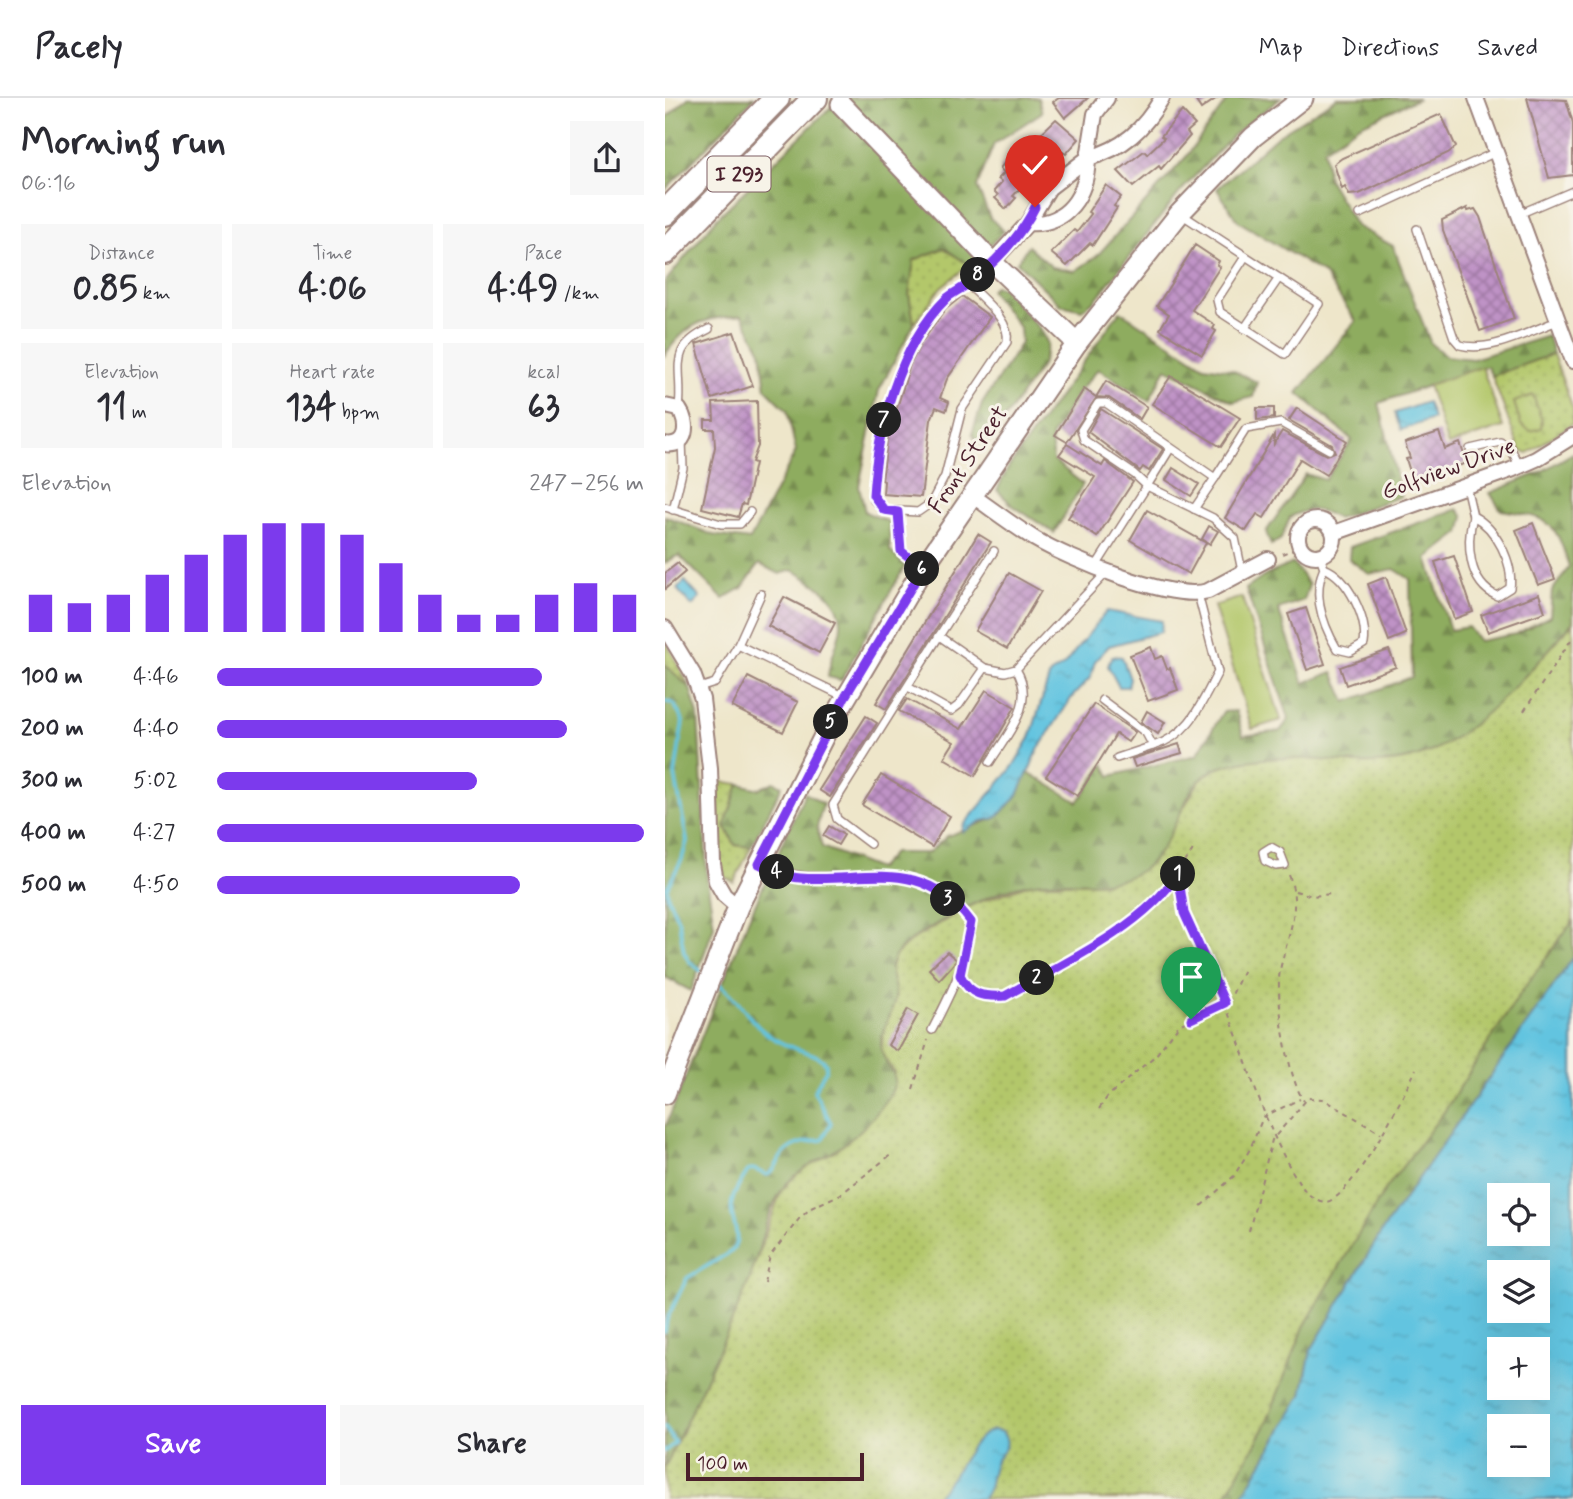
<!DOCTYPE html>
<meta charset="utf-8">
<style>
body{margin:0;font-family:Mynerve,sans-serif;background:#f7f7f7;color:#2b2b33;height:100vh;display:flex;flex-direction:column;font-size:26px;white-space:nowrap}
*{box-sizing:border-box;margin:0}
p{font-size:23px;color:#7c7c81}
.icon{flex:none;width:38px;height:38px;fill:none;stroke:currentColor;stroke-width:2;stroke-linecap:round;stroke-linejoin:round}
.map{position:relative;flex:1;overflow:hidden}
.drawer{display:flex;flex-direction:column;background:#fff;width:665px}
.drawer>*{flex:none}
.controls{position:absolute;left:822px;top:1085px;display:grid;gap:14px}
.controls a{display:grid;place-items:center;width:63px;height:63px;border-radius:0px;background:#fff;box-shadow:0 7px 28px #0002;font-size:35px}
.scale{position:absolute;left:21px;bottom:18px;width:178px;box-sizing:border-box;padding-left:7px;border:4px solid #4a1f2b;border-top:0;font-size:19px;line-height:24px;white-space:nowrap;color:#4a1f2b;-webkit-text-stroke:5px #f7f3e8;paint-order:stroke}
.pin{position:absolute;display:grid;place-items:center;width:60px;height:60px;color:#fff;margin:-72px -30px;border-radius:50% 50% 50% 0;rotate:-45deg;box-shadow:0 0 7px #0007}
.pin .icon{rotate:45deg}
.km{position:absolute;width:35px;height:35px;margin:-18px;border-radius:50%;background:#222;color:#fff;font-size:19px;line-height:35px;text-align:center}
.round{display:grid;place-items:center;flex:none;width:74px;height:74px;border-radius:0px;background:#f7f7f7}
.summary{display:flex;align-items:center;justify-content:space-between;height:119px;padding:0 21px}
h1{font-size:38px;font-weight:800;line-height:52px}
.metrics{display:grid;grid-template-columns:repeat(3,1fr);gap:10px;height:119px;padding:7px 21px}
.metrics div{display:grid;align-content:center;border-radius:0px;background:#f7f7f7;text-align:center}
.metrics b{font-size:35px;font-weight:800}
.metrics small{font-size:19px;font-weight:400}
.metrics p{font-size:19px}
.chart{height:196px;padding:14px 21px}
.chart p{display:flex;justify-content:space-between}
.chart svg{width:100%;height:126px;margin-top:7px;stroke:#7c3aed;stroke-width:6}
.button{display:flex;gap:14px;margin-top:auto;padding:14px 21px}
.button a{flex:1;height:80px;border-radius:0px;background:#7c3aed;color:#fff;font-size:28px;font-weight:800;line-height:80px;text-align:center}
.button a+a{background:#f7f7f7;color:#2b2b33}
ul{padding:0 21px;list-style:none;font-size:23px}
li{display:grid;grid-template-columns:112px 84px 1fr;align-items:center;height:52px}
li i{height:18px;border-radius:9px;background:#7c3aed}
header{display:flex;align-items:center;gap:42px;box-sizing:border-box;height:98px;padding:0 35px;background:#fff;border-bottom:2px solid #e1e1e2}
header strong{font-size:33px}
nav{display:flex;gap:38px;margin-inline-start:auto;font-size:24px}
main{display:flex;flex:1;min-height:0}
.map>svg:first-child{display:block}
.grass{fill:url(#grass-dots);stroke:#7e734b;stroke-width:2}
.forest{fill:url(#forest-firs);stroke:#6c6645;stroke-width:2}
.park{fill:url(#park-tufts);stroke:#7e734b;stroke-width:2}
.pitch{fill:#b3c76b;stroke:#7e734b;stroke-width:2}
.water{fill:url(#water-ripples);stroke:#567286;stroke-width:2;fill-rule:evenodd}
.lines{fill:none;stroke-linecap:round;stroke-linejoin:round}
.stream{stroke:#62c4e0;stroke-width:3.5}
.building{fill:url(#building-cross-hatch)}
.lane-casing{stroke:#9c827a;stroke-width:10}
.street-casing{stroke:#9c827a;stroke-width:18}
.secondary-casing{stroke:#9c827a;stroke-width:23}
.highway-casing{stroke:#9c827a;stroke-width:28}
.path{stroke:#9c827a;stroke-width:2;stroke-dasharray:5 5;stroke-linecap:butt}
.lane{stroke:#fff;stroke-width:7}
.street{stroke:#fff;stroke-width:14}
.secondary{stroke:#fff;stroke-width:19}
.highway{stroke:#fff;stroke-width:24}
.route-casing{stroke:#fff;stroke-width:14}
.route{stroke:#7c3aed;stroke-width:9}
.labels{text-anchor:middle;stroke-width:6;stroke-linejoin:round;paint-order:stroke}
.shield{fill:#f7f3e8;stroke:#7e5f64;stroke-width:2}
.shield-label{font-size:21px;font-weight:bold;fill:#4a1f2b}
.street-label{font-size:23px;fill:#4a1f2b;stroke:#f7f3e8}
</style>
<header>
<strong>Pacely</strong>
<nav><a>Map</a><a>Directions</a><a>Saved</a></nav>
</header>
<main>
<section class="drawer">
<div class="summary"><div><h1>Morning run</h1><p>06:16</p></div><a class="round"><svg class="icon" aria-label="share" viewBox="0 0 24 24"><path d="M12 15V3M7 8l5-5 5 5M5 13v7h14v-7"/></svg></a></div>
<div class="metrics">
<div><p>Distance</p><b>0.85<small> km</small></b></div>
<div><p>Time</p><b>4:06</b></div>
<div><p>Pace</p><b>4:49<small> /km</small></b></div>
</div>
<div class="metrics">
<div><p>Elevation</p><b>11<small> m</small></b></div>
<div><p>Heart rate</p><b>134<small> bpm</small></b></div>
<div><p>kcal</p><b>63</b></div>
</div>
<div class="chart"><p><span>Elevation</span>247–256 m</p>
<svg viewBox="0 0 160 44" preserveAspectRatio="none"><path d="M5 44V31M15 44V34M25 44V31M35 44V24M45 44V17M55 44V10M65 44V6M75 44V6M85 44V10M95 44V20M105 44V31M115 44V38M125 44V38M135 44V31M145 44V27M155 44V31"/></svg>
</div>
<ul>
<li><b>100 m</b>4:46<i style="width:76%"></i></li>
<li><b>200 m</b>4:40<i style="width:82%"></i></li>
<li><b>300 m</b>5:02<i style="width:61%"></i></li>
<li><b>400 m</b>4:27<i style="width:100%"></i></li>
<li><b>500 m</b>4:50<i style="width:71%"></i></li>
</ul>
<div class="button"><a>Save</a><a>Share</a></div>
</section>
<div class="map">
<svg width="908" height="1401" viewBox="0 0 908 1401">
<defs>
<pattern id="grass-dots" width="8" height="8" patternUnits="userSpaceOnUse" patternTransform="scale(1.75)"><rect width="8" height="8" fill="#b3c76b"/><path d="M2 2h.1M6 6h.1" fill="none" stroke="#9baa5d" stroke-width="1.8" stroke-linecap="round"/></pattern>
<pattern id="forest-firs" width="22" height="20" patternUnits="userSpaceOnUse" patternTransform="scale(1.75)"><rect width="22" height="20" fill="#8eac5f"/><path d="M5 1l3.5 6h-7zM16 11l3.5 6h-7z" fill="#768b4f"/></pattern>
<pattern id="park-tufts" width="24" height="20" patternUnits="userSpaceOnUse" patternTransform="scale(1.75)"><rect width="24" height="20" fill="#b3c76b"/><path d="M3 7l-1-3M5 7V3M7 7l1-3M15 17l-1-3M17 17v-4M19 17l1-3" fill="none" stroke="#9baa5d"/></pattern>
<pattern id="water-ripples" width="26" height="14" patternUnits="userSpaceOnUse" patternTransform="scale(1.75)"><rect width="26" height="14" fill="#62c4e0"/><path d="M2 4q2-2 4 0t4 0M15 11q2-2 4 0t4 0" fill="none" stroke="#57a8c0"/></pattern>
<pattern id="building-cross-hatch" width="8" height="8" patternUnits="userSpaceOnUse" patternTransform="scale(1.75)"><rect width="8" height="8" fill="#bf93c6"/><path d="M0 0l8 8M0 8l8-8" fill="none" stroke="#9d77a1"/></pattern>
</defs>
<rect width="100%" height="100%" fill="#f7f3e8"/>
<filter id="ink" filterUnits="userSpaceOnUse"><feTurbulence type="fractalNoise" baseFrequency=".0143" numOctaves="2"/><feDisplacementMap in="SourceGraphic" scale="14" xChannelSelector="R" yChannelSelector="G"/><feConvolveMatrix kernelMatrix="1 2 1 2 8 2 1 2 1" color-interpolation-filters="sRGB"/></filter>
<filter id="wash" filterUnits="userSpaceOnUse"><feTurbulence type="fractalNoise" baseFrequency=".00686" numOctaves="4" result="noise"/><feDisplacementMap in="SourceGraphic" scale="28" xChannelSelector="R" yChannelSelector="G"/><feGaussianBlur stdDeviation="1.57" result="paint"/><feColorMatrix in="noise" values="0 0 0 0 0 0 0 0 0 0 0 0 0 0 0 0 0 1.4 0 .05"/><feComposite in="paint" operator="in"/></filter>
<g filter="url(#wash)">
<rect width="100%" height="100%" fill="#eee6ca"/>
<!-- grass -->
<g class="grass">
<polygon points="279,150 304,167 276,189 249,226 244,196 249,162"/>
<polygon points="888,256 908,311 908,325 863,355 855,353 827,278"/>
<path d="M908,524V823L855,896L779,1014L720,1092L619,1284L599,1331L559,1401H0V1369L85,1179L116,1093L134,1073L178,1047L229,975L216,953L219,931L231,899L225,873L229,858L247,842L309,806L368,785H442C464,764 497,739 515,715C527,699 531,679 551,671C596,653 647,662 694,665C718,666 745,662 767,653C812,633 876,561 908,524Z"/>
<polygon points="0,542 25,590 0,567"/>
<polygon points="53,683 74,686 60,728 70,747 86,749 69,784 58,778 55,766"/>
</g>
<!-- forest -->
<g class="forest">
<polygon points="23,0 89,0 0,92 0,21"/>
<path d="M175,0H373L377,14L329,46L312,89L325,120L339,133L304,167L279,150L249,162L244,196L249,226L214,292L194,388L200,414L224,424L225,453L240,468L176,582L163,579C164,560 177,539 176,524C175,498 147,485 128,472L115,476L94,466L77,490L58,501L14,457L0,465V418L48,437L85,442L131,353L122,312L101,291L96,253L77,217C39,221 23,223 0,257V184L51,121Z"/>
<polygon points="568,0 616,0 569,36 516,93 430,202 417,212 396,207 352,164 363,148 387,169 410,173 432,158 521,59 560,5"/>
<path d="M672,0H754L693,28L659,51L663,81L691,128L728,148L766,246L781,258L808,261L883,238L888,256L827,278L822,269H817L714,305L736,398L672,421C654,409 643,410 625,419L616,441L606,447L601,434L641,376L660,382L687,342L633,295L691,223L659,176L573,123L552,91L612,38Z"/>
<polygon points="330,188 338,191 376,232 383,246 377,267 323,344 313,345 307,336 317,306 356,245 355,230 325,192"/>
<polygon points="455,213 539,268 567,272 592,284 588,299 568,304 501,270 484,303 433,271 415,292 386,339 388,362 418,386 389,435 347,407 332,392 343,370"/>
<path d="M908,355V524C873,565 818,628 769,652C746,663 717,666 693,665C647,662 597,654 553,670C512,686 515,749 474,774C441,793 405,780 370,785C332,790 281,819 249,840C242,845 233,853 229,860C220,875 233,886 230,900C228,917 212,936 217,954C221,969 236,976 227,993C217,1012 193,1037 175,1049C155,1063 133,1071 118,1090C100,1115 95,1154 84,1183C58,1246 29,1308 0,1369V1030L84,820L140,695L158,706L152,729L157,749L213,771L228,755H263L282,738L331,720L353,697L363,674L413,704L439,666L445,678L532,657L558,614L571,613L578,638L615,633L624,621L581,491L601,477L628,465L644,487L639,502L613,511L639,585L668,574L681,604L747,579L745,481L729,471L704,476L684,461L685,449L793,411L799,419L795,435L762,460L785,532L803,529L814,543L851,536L885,518L887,493L904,469C890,420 883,420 836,412L825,395L874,375Z"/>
<polygon points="0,567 25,590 33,617 42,781 49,828 26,893 0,879"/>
<polygon points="109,684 117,688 86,749 70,747 60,727 74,686 94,691"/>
<polygon points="908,823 908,860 717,1133 646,1252 637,1297 576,1401 559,1401 599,1331 639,1229 657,1198 720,1092 779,1014 855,896"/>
</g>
<!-- park -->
<polygon class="park" points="868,297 877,323 876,330 866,333 856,327 849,304"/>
<!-- pitch -->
<g class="pitch">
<polygon points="817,269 838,329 783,347 763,287"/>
<polygon points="577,499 616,622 587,631 549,508"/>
</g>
<!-- water -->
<g class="water">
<polygon points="762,304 768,321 736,332 730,315"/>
<polygon points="20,483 35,500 27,508 12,491"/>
<polygon points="442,513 497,523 496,534 444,548 430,563 425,580 407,599 374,650 353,697 331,720 317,723 298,734 298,728 347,670 365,640 385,576 399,567"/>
<polygon points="447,558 457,559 465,581 463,589 454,589 443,568"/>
<path d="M908,860V1401H576L637,1297L646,1252L717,1133ZM835,1097H873V1136H835ZM835,1174H873V1213H835ZM873,1251V1290H835V1251ZM873,1328V1367H835V1328Z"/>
<path d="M329,1332L337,1334C348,1347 337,1353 331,1363C324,1376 328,1390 317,1401H267C291,1386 305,1335 329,1332Z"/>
</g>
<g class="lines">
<!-- stream -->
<g class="stream">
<polyline points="0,603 9,606 18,623 10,677 22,743 17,761 2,790 3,799 14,824 19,854 24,863 36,873"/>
<path d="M0,1233L2,1221L22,1180L67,1153C79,1135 63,1122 67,1104C69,1093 77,1082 83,1073L88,1071L102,1077C110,1073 111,1067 116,1059C125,1046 141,1043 157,1042L166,1025L149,993L161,972V965C150,953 131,953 117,945C82,928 81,905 54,886"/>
<polyline points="0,1329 10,1345 0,1353"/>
</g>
</g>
<g id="blocks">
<!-- building -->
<g class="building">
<polygon points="394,0 423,0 400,20 388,4"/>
<polygon points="529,0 552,0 536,11"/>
<polygon points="862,0 901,2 908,25 908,77 884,80"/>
<polygon points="517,13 530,27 522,34 525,38 496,71 494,68 468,89 453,73 479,53 482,56 499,40 496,38"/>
<polygon points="776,16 791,49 783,55 694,96 684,97 680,89 677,91 669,66 677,60"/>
<polygon points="391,21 414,41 401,56 398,54 391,62 388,59 371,72 369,70 355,85 358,87 348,98 351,100 341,111 330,100 333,97 329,93 337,84 333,81 339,75 335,70 353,50 355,52 362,45 364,47"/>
<polygon points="441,87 456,99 449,108 452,110 428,147 425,145 402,168 386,155 409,132 412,134 426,116 423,114"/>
<polygon points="802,110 803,113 810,111 815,119 849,221 815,233 778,132 777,122"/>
<polygon points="530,147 554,163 552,167 555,169 527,212 550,227 548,231 551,233 537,257 495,231 504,216 492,208"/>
<polygon points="297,198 325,219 282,281 275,300 284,304 281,313 271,309 266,322 256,399 218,396 219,383 217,382 222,343 245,267 256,245 281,211"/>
<polygon points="69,234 88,288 47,301 31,246"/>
<polygon points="506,278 575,320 556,349 487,306"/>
<polygon points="441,283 482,309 475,321 444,300 432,299 402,344 390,337 419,291 431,299"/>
<polygon points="92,303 93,348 87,364 90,365 81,407 77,406 73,419 37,410 50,349 49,331 40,331 40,322 49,322 48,305"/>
<polygon points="592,310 609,310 609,320 592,322"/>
<polygon points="632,310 682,343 661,377 635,361 599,420 592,416 581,433 560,420 609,337 609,346 617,333 661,357 670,354 667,347 624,322"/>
<polygon points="436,311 498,351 484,373 478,369 475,373 423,334"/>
<polygon points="774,334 780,351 795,345 802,365 748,383 741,361 745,360 740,345"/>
<polygon points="402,346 437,368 440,363 468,384 432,439 403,420 430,379 394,357"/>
<polygon points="508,370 534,386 526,398 501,382"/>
<polygon points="482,412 541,445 524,476 465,442"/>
<polygon points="868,425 890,481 873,487 851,432"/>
<polygon points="544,428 553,433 545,446 537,441"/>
<polygon points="313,436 326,444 221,611 211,605"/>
<polygon points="789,458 808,514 789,521 770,464"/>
<polygon points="13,465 20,474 0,491 0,475"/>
<polygon points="344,475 376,493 342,551 310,533"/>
<polygon points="721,479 741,536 724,543 703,486"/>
<polygon points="874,496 880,514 823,534 816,517"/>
<polygon points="119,499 170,525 154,555 103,528"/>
<polygon points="641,510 660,566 642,572 623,516"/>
<polygon points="486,549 490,561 497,558 502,571 505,570 513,592 483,603 465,557"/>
<polygon points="724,552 731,569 681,587 675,569"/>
<polygon points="83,579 133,604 118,634 67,609"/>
<polygon points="321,592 350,609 310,678 279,660 289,644 234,613 242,601 296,631"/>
<polygon points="429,606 470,634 463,644 451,636 413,698 381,678"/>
<polygon points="482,613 500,624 493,636 476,624"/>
<polygon points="201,618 212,625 165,699 154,692"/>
<polygon points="514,646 517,655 470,669 467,661"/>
<polygon points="216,677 285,718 267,749 197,707"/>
<polygon points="164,728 179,737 173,747 158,738"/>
<polygon points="282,854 292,862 274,882 264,871"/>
<polygon points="243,911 253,917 233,953 223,947"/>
</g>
</g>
</g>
<g filter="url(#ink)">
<use href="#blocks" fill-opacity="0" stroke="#9c827a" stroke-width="2"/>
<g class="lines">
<defs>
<g id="lane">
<polyline points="516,116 654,206 620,256 555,214 552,202 580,159"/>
<polyline points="695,116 831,54"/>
<polyline points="854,116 908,93"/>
<path d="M752,131L789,240L795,247C826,255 864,233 893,223"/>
<path d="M303,186C247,216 220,306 212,365C210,377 206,390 209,402L219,412L253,414L266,405L280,378L297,311L342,244C346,222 317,201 303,186L327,164"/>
<polyline points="579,231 614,180"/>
<path d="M14,311C19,270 0,252 44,231"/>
<polyline points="505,351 482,388 469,376 419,342 416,332 433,305 441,305 550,380 581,331 616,325 664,352"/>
<polyline points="805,351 835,344 845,349 855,369"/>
<polyline points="801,388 808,418"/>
<polyline points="0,409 56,426 75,426 85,414"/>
<polyline points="529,411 550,380"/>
<polyline points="8,412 18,370 17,342"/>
<polyline points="233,414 236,453 257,469"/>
<path d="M808,418C831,430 849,465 845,490L832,498C803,485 801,446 808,418Z"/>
<polyline points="329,453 274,538 320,570 340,574 351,571 442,474"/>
<polyline points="655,458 659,470"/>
<polyline points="431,468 482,388 548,420 570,440 577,473"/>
<path d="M659,470C683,479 703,521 699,546L685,554L672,551C658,527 647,496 659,470Z"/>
<polyline points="73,547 96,496"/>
<polyline points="243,589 286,613 294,607 320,570"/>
<polyline points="34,590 50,585 73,547 180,599"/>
<path d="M437,602L481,635L488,648C525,637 536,606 553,574L533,496"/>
<polyline points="452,660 488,648"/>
<path d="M325,664C343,635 372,605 351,571"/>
<polyline points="205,746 172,721 168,707 274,538"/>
<polygon points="606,749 615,754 620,767 611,768 600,763 598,754"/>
<path d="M95,766C168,802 246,742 306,824C302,865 285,897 267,932"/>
</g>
<g id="street">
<path d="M442,0L430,16L423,60C458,51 479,31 497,0"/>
<polyline points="811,0 908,263"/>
<path d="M423,60C422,97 402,128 363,125L384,90Z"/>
<polyline points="327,164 363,125"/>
<path d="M0,308L14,311C24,325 23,350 0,346"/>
<path d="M308,398C328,412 349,428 370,441C404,461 507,504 543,493L603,461"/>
<circle cx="651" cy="440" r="18"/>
<polyline points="669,435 846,372 871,361 908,338"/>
<polyline points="0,530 28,576 37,601 45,670 48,766 51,783 59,797 73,809"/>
</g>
<g id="secondary">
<polyline points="176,6 327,164 412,245"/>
<polyline points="0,996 73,809 162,632 258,470 412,245 515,115 588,39 638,0"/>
</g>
<g id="highway">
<polyline points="0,115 112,0"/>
<polyline points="0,154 150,0"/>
</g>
</defs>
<!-- lane casing -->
<use href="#lane" class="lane-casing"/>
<!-- street casing -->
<use href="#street" class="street-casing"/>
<!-- secondary casing -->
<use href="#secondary" class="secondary-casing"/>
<!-- highway casing -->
<use href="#highway" class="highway-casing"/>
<!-- path -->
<g class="path">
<polyline points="617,456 634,449"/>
<polyline points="859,613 908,539"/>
<path d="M513,775C513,823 544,865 561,909C584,968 601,1037 638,1090C642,1097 652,1103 660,1104C685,1104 741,994 751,971"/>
<path d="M624,777C637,811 622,839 615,872C610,898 623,982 639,1003"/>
<polyline points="630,793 648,798 666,796"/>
<polyline points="300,888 311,896 340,898 463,826 499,798 529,750"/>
<polyline points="248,991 263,942"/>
<polyline points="434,1011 443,998 491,957 514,927 565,901 580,869"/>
<polyline points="536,1108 569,1078 585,1051 598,1019 635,1001"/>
<polyline points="584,1133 607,1042 643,1000 658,1001 716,1035"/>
<polyline points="99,1184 105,1158 134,1121 146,1110 176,1096 228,1055"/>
</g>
<!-- lane -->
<use href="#lane" class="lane"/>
<!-- street -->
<use href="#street" class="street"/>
<!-- secondary -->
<use href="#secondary" class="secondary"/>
<!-- highway -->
<use href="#highway" class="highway"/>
</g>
</g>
<g class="lines" filter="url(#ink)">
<defs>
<path id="route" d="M370,109C357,137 329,166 304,185C297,191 289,194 282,200C234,247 212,331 208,397L219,412L233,414L236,453L258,470L180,599L94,766C107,772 121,779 135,780C202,785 256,757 306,824L295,877C305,898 319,899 340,898C394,868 481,828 513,775L519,815L560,905L526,921"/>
</defs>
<!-- route casing -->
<use href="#route" class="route-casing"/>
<!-- route -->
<use href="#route" class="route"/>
</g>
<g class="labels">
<!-- shield labels -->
<rect class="shield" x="42.5" y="58.5" width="63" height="35" rx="5"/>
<g class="shield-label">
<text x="74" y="83">I 293</text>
</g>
<!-- street labels -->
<g class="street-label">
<text transform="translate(302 361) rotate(-56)" y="8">Front Street</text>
<text transform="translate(783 370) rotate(-20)" y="8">Golfview Drive</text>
</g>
</g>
</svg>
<div class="controls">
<a><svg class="icon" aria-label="locate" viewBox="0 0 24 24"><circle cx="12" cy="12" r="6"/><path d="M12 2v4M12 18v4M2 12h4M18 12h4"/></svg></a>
<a><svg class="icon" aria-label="layers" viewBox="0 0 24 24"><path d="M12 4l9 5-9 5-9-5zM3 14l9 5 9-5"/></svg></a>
<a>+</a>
<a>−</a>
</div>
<div class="scale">100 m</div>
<div class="pin" style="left:526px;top:921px;background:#1e9e55"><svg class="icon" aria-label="arrive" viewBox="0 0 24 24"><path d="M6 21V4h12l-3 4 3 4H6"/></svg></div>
<div class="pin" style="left:370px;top:109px;background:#d93025"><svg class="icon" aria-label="check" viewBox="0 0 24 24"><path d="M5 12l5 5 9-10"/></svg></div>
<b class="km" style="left:513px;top:776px">1</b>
<b class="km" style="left:372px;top:880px">2</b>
<b class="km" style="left:283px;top:801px">3</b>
<b class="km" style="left:112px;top:774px">4</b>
<b class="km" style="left:166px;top:624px">5</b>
<b class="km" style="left:257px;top:471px">6</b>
<b class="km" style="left:219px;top:322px">7</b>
<b class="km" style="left:313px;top:177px">8</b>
</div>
</main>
